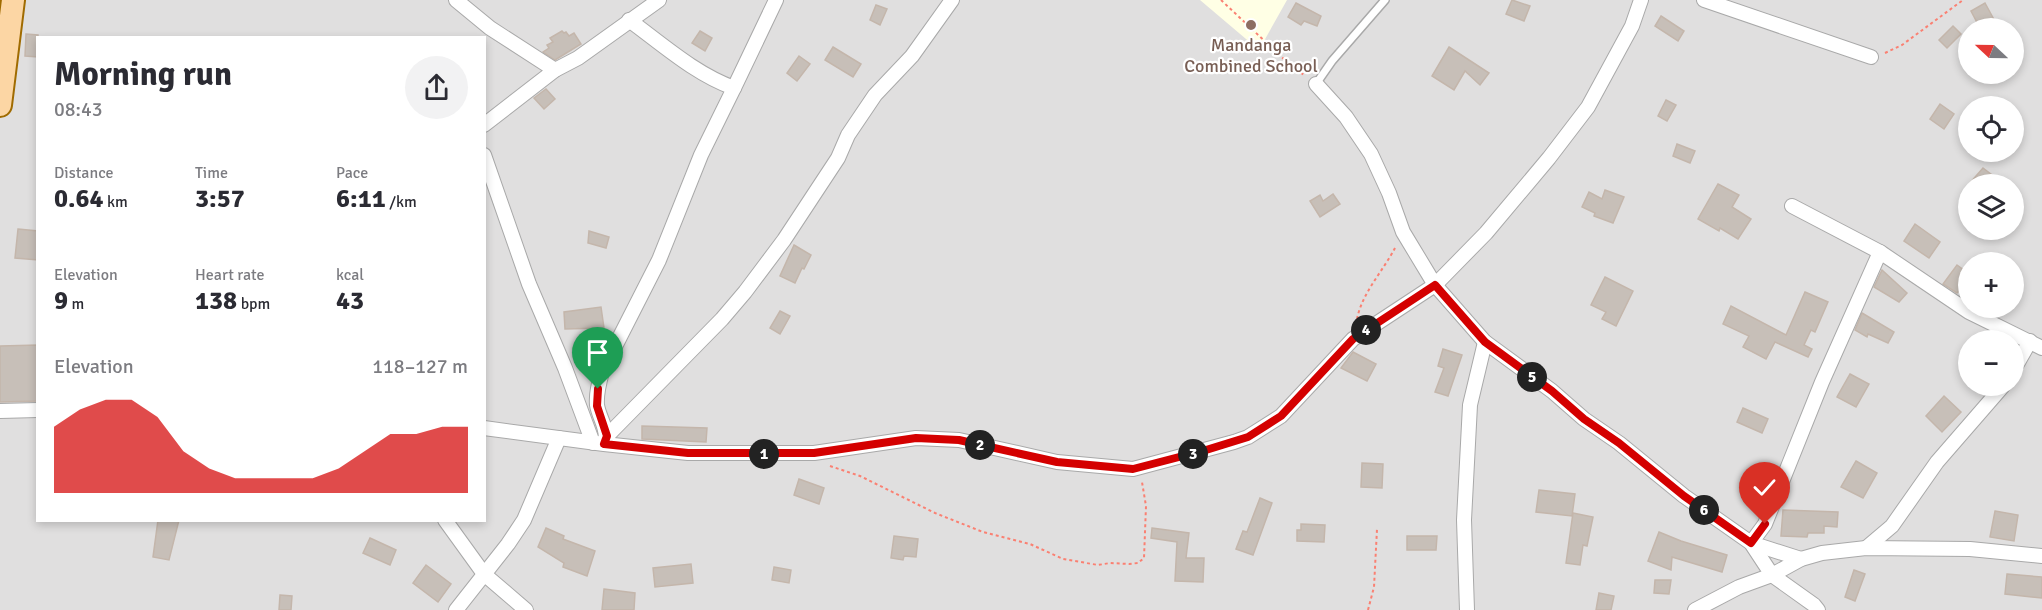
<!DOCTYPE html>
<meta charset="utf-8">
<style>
body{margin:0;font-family:Signika,sans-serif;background:#f2f2f3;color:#2b2b33;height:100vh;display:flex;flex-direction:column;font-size:22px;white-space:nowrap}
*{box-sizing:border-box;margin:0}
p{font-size:20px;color:#7c7c81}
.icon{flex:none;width:33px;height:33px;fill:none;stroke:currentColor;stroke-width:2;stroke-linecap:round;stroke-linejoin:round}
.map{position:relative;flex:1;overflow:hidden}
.details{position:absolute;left:36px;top:36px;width:450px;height:486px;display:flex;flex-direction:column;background:#fff;border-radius:0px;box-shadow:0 3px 9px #0003}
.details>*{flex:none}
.needle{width:39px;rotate:292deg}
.buttons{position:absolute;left:1958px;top:18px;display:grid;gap:12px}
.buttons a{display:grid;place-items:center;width:66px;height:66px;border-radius:50%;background:#fff;box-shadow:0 3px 9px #0003;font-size:30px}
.pin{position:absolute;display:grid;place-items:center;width:51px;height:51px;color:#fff;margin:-62px -26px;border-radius:50% 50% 50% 0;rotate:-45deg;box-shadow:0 0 6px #0007}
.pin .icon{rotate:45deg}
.km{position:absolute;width:30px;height:30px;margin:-15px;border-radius:50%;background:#222;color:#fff;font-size:16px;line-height:30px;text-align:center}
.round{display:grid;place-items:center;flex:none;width:63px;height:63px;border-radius:32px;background:#f2f2f3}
.head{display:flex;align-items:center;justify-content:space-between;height:102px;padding:0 18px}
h1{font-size:33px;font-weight:700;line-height:45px}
.metrics{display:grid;grid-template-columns:repeat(3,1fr);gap:9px;height:102px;padding:6px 18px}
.metrics div{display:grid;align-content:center}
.metrics b{font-size:26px;font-weight:700}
.metrics small{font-size:16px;font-weight:400}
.metrics p{font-size:16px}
.chart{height:168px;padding:12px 18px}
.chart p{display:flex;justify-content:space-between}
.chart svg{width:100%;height:108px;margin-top:6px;fill:#d40000;opacity:.7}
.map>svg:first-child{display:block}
.residential{fill:#e0dfdf;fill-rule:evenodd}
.education{fill:#ffffe5}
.building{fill:#c7bfb8;stroke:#c4b6ab;stroke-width:1.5}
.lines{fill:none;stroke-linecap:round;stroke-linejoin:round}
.lane-casing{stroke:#a9a9a9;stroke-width:10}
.street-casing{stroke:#a9a9a9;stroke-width:16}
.primary-casing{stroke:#a06b00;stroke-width:26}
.path{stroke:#fa8072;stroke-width:2;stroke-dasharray:3 3;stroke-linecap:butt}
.lane{stroke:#fff;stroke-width:7}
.street{stroke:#fff;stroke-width:14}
.primary{stroke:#fcd6a4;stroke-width:22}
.route-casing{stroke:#fff;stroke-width:12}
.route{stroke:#d40000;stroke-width:8}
.education-dot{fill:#8d6e63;stroke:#fff;stroke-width:2}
.labels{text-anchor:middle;stroke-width:4.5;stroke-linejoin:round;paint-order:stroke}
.education-label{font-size:18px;fill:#785e54;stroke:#fff}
</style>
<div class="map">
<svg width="2042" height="610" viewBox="0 0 2042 610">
<rect width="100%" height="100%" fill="#f2efe9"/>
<!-- residential -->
<path class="residential" d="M0,0H2042V610H0ZM1968,28H2013V74H1968ZM38,38H484V520H38ZM1968,106H2013V152H1968ZM1968,184H2013V230H1968ZM1968,262H2013V308H1968ZM1968,340H2013V386H1968Z"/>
<!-- education -->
<polygon class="education" points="1200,0 1287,0 1259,50"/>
<!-- building -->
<g class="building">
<polygon points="1512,0 1530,6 1524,21 1506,14"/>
<polygon points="1296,3 1321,16 1317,26 1304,21 1301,25 1288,17"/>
<polygon points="1985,3 1997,25 1989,28 1980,28 1971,11"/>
<polygon points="876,5 887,9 880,25 870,20"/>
<polygon points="1661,16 1684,31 1678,41 1655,26"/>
<polygon points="1953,26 1961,34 1947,48 1939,40"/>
<polygon points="562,31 564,33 566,32 569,36 574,33 581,44 555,60 543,52 549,48 547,45 553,42 550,38"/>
<polygon points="700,31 712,38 705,51 692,43"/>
<polygon points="26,34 38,35 38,57 25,56"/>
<polygon points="833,47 861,64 853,77 825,60"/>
<polygon points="1449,47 1489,73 1480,85 1465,71 1454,90 1432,76"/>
<polygon points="799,56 810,64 797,81 787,73"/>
<polygon points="546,89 555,99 544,109 534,98"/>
<polygon points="1666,100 1676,105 1667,121 1658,116"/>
<polygon points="1940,104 1954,114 1944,129 1930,119"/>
<polygon points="1677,144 1695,151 1690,163 1673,156"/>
<polygon points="1983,168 2004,184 1969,184"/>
<polygon points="1718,184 1739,195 1732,207 1751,219 1738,239 1720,228 1719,231 1698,219"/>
<polygon points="1605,190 1624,197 1613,223 1594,216 1595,213 1582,207 1589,192 1602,199"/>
<polygon points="1333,194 1340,204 1320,217 1310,201 1320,195 1323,201"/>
<polygon points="1915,224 1940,242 1929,258 1904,241"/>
<polygon points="18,229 38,231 38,260 15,258"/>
<polygon points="589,231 609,237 606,248 588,243"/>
<polygon points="794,245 811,255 804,269 802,268 795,283 780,276"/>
<polygon points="1957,265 1968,273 1968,279 1957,293 1943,284"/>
<polygon points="1882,270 1907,293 1899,302 1874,287"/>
<polygon points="1605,277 1633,291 1616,326 1602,319 1606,312 1591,305"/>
<polygon points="1805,292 1828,302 1815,332 1811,330 1804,345 1812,349 1808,357 1775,342 1766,359 1743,347 1749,336 1723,324 1731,306 1786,335"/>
<polygon points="601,307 604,328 565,329 564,312"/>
<polygon points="780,311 790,316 780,334 770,328"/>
<polygon points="1862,313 1894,332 1888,343 1868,334 1867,337 1855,330"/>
<polygon points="38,345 37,401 0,402 0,346"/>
<polygon points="1443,349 1462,355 1448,396 1435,392 1444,368 1438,366"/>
<polygon points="1353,352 1376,364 1367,381 1341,368"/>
<polygon points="1850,374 1869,384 1856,407 1837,397"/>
<polygon points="1944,396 1961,412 1942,432 1926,416"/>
<polygon points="1743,408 1768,419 1762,433 1737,422"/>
<polygon points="642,426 707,428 706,442 642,439"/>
<polygon points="1856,461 1877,473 1863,498 1841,487"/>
<polygon points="1362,463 1383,464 1382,488 1361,487"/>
<polygon points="799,479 824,488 819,504 794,495"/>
<polygon points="1539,490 1575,494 1572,516 1536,512"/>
<polygon points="1260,498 1272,503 1253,555 1236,549 1243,531 1247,532"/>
<polygon points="1783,510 1838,512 1837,527 1824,526 1824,533 1808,533 1807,537 1781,536"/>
<polygon points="1995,511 2018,515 2014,541 1990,537"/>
<polygon points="1573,513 1593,517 1587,546 1583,545 1580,565 1566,563"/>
<polygon points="158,520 179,520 169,560 153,557"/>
<polygon points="1301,524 1325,525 1324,542 1297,541 1297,530 1301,530"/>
<polygon points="546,528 564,536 563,539 595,551 587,576 563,567 564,563 538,547"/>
<polygon points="1152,528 1189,533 1186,558 1204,558 1203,582 1175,581 1177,542 1151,538"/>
<polygon points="1659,532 1681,541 1727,555 1722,572 1672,557 1671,570 1648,561"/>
<polygon points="894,536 918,539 916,557 904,556 903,560 891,558"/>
<polygon points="1407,536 1437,536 1436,550 1407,550"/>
<polygon points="370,538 396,550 390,565 363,553"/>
<polygon points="691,564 693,583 655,587 653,568"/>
<polygon points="426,565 451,584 438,602 413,583"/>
<polygon points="774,567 791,570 789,583 772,580"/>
<polygon points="1854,570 1865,574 1855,601 1845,597"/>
<polygon points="2007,574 2042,577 2042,598 2005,594"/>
<polygon points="1655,580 1671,580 1669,594 1654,593"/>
<polygon points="604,589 635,593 634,610 602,610"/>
<polygon points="1599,593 1614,596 1611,610 1596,610"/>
<polygon points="280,595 292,596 291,610 279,610"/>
</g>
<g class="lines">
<defs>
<polyline id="lane" points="1316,84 1332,61 1385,0"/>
<g id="street">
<polyline points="456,0 490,28 555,70"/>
<polyline points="1704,0 1871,57"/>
<polyline points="1316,84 1346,117 1371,154 1389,193 1403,232 1435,285 1485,342 1552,391 1584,419 1619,443 1684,496 1751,543 1772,575 1814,605 1818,610"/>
<polyline points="734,88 776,0"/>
<polyline points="484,125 555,70 578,58 659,0"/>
<polyline points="484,155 529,284 565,368 593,443"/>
<polyline points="1792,206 1880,252 1969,312 2042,348"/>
<polyline points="2013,371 2030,341"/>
<polyline points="0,411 38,410"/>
<polyline points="484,428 604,444 688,453 814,453 916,438 959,440 1057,462 1133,469 1234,442 1248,437 1281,416 1353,339 1435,285 1486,233 1549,158 1588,107 1632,26 1641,0"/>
<polyline points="607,436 722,319 745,292 784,240 838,158 848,135 875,95 912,56 952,0"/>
<path d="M605,442C609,430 599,418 597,405C596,394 599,383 602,372L659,260L701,155L734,88C695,74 662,44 629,20"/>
<polyline points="445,520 484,574 526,610"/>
<polyline points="1866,548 1892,526 1937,462 2003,386"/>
<polyline points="1801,559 1751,543 1765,524 1822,382 1880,252"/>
<polyline points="456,610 508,544 524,520 559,438"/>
<polyline points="1467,610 1464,520 1470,405 1485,342"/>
<polyline points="1695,610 1739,587 1772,575 1801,559 1822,553 1866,548 1970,549 2042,556"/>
</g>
<polyline id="primary" points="0,105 13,0"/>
</defs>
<!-- lane casing -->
<use href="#lane" class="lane-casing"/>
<!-- street casing -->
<use href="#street" class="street-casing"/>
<!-- primary casing -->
<use href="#primary" class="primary-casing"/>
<!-- path -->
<g class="path">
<polyline points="1221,0 1288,63 1304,75"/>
<polyline points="1885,53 1902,45 1963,0"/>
<path d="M1357,319C1362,293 1383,271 1395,248"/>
<polyline points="830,466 860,476 935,513 983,532 1030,544 1063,559 1098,565 1110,563 1129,564 1138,563 1144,558 1146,506 1142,482"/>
<polyline points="1368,610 1374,587 1377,529"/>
</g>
<!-- lane -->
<use href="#lane" class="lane"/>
<!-- street -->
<use href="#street" class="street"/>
<!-- primary -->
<use href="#primary" class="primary"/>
</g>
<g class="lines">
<defs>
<polyline id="route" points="598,389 597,406 607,436 604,444 688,453 814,453 916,438 959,440 1057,462 1133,469 1206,450 1248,437 1281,416 1353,339 1435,285 1485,342 1552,391 1584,419 1619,443 1684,496 1751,543 1765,524"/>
</defs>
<!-- route casing -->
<use href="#route" class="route-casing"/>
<!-- route -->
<use href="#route" class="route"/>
</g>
<!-- markers -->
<circle class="education-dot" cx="1251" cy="25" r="6"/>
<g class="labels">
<!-- education labels -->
<g class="education-label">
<text x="1251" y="51">Mandanga<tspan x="1251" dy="21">Combined School</tspan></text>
</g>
</g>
</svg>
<div class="buttons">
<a><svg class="needle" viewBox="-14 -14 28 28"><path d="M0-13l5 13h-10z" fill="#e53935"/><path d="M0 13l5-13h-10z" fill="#7c7c81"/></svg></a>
<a><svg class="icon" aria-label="locate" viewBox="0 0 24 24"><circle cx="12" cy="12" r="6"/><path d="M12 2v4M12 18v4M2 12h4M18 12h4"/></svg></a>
<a><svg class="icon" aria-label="layers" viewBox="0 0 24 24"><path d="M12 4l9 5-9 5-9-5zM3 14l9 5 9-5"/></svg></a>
<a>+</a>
<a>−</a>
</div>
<div class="pin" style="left:598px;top:389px;background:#1e9e55"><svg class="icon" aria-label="arrive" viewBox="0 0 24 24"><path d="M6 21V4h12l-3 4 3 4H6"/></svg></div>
<div class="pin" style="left:1765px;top:524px;background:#d93025"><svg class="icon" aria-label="check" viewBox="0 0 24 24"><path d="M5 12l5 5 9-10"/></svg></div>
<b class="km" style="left:764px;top:454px">1</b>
<b class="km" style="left:980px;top:445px">2</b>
<b class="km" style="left:1193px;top:454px">3</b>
<b class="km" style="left:1366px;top:330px">4</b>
<b class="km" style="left:1532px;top:377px">5</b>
<b class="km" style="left:1704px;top:510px">6</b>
<section class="details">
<div class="head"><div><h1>Morning run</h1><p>08:43</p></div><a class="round"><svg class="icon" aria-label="share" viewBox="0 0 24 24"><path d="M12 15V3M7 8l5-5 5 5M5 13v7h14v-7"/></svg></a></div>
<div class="metrics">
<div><p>Distance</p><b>0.64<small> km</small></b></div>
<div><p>Time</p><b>3:57</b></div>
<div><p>Pace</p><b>6:11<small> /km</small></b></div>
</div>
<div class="metrics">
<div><p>Elevation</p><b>9<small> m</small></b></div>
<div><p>Heart rate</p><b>138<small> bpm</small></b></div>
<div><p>kcal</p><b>43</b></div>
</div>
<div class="chart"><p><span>Elevation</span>118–127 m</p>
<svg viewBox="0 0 160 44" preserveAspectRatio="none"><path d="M0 44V17L10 10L20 6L30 6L40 13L50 27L60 34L70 38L80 38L90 38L100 38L110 34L120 27L130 20L140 20L150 17L160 17V44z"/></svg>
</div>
</section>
</div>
